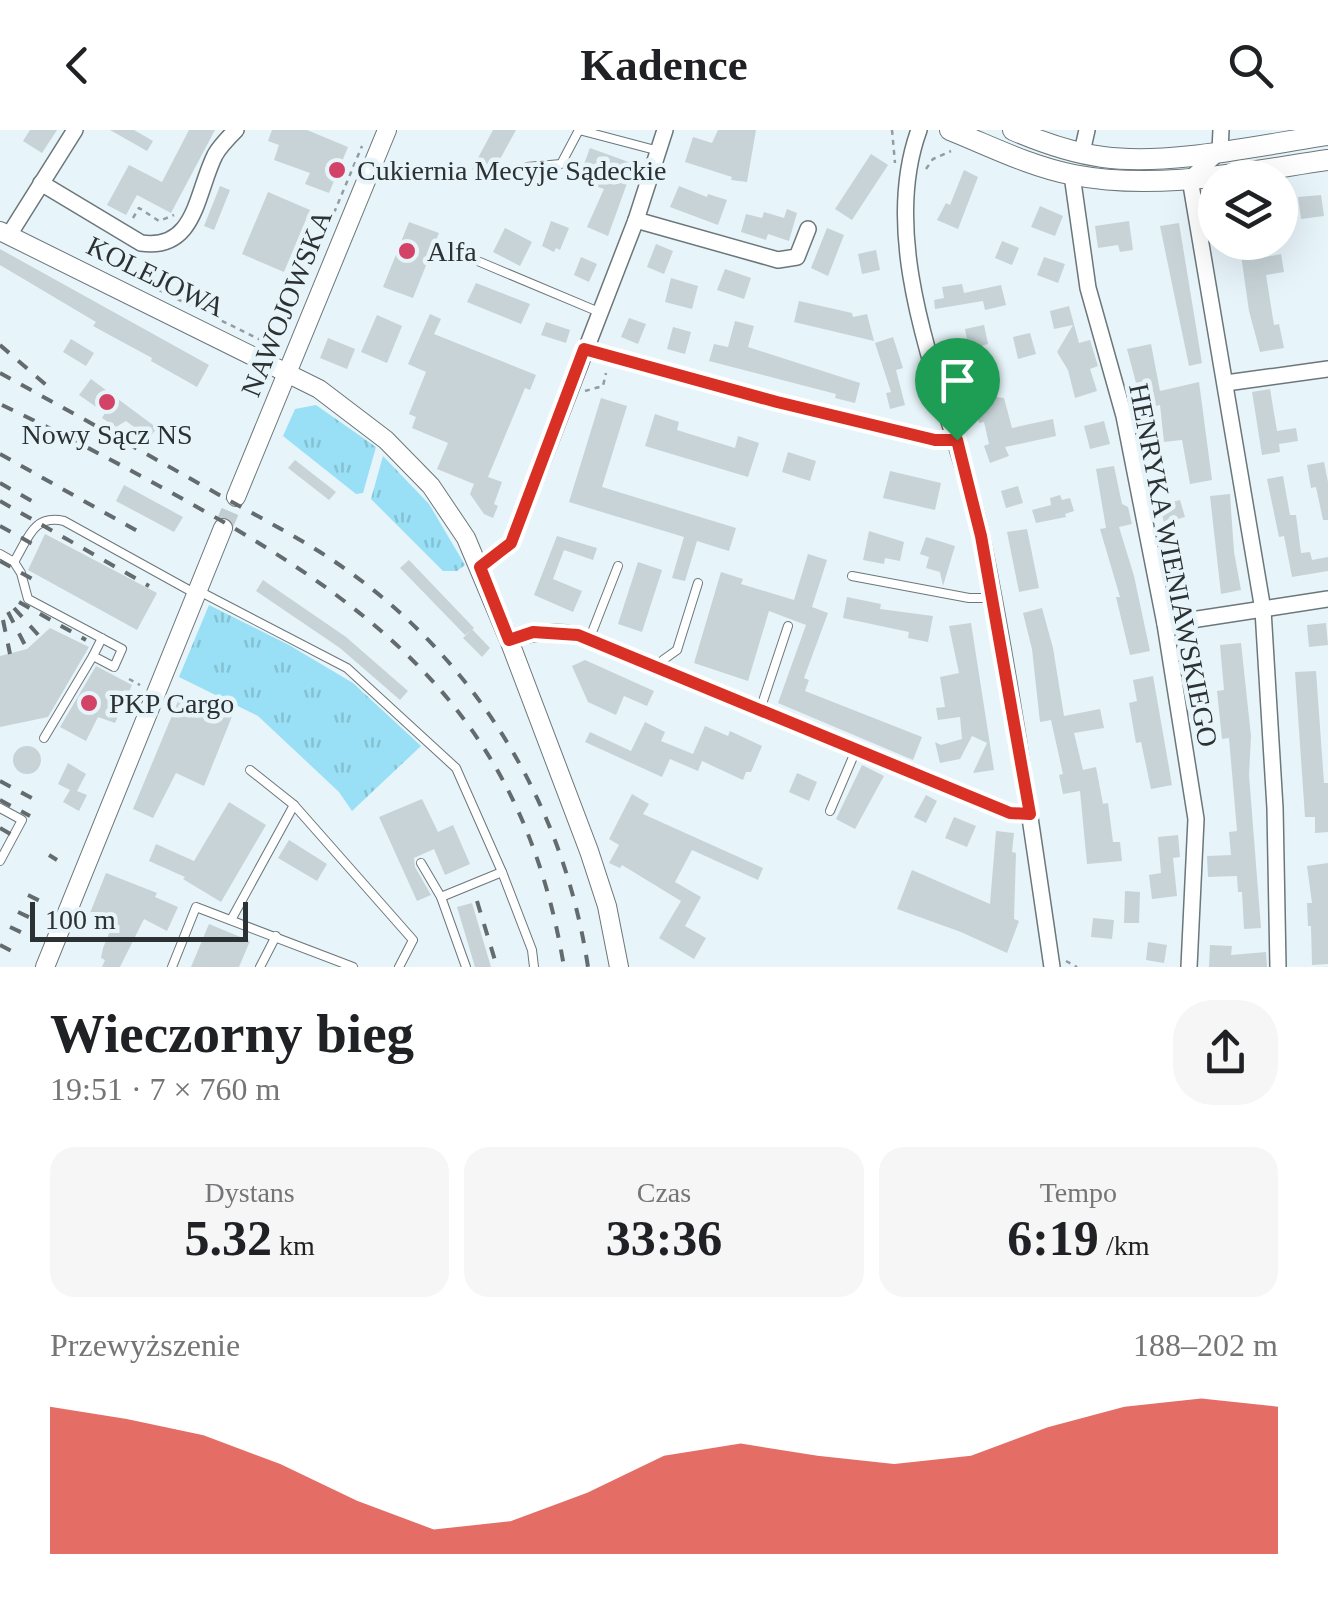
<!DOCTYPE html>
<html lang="pl">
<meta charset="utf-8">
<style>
body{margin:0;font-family:"Times New Roman",serif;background:#f6f6f6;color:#202124;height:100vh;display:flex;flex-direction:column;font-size:38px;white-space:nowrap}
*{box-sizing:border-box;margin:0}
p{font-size:32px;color:#757577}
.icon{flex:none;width:55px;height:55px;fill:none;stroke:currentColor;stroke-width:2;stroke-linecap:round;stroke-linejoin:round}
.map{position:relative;height:837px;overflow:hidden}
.panel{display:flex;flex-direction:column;background:#fff;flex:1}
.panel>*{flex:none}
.tools{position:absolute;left:1198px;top:30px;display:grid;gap:20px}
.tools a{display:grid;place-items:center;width:100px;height:100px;border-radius:50%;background:#fff;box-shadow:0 10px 40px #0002;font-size:50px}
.scale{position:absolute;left:30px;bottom:25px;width:218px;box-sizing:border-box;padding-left:10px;border:5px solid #2c3133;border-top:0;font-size:28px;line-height:35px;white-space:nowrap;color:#2c3133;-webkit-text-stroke:8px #e7f4f9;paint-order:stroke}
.pin{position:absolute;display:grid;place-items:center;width:85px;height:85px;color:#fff;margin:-102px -42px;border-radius:50% 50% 50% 0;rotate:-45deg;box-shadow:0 0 10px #0007}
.pin .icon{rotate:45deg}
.round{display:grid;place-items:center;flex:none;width:105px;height:105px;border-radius:40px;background:#f6f6f6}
.headline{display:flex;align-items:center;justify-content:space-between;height:170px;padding:0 50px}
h1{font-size:55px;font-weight:700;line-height:75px}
.stats{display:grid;grid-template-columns:repeat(3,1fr);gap:15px;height:170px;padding:10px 50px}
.stats div{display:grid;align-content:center;border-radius:25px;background:#f6f6f6;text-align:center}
.stats b{font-size:50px;font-weight:700}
.stats small{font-size:28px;font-weight:400}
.stats p{font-size:28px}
.chart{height:280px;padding:20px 50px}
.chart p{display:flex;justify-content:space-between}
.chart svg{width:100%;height:180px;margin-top:10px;fill:#d93025;opacity:.7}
header{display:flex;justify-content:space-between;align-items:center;height:130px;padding:0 50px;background:#fff;font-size:45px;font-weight:700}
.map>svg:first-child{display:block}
.grass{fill:url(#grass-tufts)}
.building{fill:#c7d3d7}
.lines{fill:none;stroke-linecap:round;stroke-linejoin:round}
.tertiary-tunnel{stroke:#c2cdd1;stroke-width:18;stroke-dasharray:18 9;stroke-linecap:butt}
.service-casing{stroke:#6b777a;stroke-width:10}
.minor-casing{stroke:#6b777a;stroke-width:18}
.tertiary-casing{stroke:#6b777a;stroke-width:20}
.secondary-casing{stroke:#6b777a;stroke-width:22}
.path{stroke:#939ca0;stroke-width:2.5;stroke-dasharray:5 5;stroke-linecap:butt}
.service{stroke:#fff;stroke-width:8}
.minor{stroke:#fff;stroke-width:15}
.tertiary{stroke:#fff;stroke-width:18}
.secondary{stroke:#fff;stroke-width:20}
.rail{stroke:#646b6e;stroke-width:4;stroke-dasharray:12 12;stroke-linecap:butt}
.route-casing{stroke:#fff;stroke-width:20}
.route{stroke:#d93025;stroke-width:12}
.poi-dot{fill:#d34368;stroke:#e7f4f9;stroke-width:4}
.labels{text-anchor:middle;stroke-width:9;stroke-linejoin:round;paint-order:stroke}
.poi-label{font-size:28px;fill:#2c3133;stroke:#e7f4f9;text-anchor:start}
.street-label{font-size:28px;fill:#2c3133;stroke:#e7f4f9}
</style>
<header><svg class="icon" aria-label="back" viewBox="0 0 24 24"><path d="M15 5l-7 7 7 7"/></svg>Kadence<svg class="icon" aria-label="search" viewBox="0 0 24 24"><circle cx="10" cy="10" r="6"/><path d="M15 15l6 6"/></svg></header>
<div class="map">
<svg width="1328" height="837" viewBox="0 0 1328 837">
<defs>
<pattern id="grass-tufts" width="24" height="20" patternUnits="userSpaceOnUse" patternTransform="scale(2.5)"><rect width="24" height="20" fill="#99e0f6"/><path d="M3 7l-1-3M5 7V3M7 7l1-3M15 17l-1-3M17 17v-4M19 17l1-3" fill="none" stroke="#84c1d3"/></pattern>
</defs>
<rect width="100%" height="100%" fill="#e7f4f9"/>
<!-- grass -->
<g class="grass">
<polygon points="316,275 376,317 363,363 356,364 283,306 295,279"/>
<polygon points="383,326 429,374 465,435 457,441 443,441 371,369"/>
<polygon points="209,475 289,515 353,553 421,616 352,681 339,662 258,586 179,547"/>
</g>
<!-- building -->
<g class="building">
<polygon points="30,0 57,0 42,23 23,11"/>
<polygon points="110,0 134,0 153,11 147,21"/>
<polygon points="189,0 215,0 171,83 137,65 126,85 107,75 129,35 162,52"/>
<polygon points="272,0 307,0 348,17 329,63 305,54 310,43 274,30 279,15 268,11"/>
<polygon points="493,0 516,0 489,49 472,39"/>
<polygon points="718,0 756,0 747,52 731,50 732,47 685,32 693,7 712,13"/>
<polygon points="590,18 634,34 608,106 587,97 604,59 592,55 598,39 584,34"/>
<polygon points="871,24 888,35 852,90 835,79"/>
<polygon points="964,40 978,47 958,99 937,90 946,73 950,75"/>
<polygon points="220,56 230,60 214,100 204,96"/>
<polygon points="679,56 707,67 708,64 727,70 718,95 670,77"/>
<polygon points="268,62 310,80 284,142 242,124"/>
<polygon points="1321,65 1324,86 1301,89 1298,67"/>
<polygon points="1040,76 1063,86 1055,106 1031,97"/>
<polygon points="787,79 797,83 789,111 768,104 766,110 741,102 746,84 762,88 764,82 784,88"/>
<polygon points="551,91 569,98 560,120 556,118 554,122 542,116"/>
<polygon points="1129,91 1133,120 1120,122 1118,115 1098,118 1095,96"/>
<polygon points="409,92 439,103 413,168 383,157"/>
<polygon points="1179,93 1202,233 1189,236 1160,96"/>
<polygon points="505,98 532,112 520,136 493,122"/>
<polygon points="827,98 844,105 828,146 811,138"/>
<polygon points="1002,111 1019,118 1012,135 995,128"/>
<polygon points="1263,113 1266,127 1281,124 1284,142 1266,145 1274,195 1279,194 1284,218 1260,222 1249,181 1240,118"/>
<polygon points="656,114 673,121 664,144 647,137"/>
<polygon points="0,119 209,235 197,257 151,231 152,228 93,196 96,192 0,135"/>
<polygon points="876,120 880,140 862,144 858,124"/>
<polygon points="581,127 597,134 589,152 574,145"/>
<polygon points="1044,127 1065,134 1058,153 1037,145"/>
<polygon points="725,139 751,148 744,169 717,160"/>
<polygon points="671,148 698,156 692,179 665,172"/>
<polygon points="476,153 530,174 521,194 467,172"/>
<polygon points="962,154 964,163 1001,155 1006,175 985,180 983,171 935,179 934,170 944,168 942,157"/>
<polygon points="799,171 852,183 853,187 867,184 874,211 794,192"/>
<polygon points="1069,176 1079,213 1090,210 1098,236 1090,239 1097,261 1075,268 1068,240 1057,222 1073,195 1054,199 1050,181"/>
<polygon points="430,184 441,189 434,204 536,245 530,260 525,258 488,347 502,352 494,374 498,376 493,388 484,384 470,364 474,354 437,339 448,313 412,298 416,287 409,284 426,242 408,234"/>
<polygon points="377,185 402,196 387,233 361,222"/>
<polygon points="629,188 646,194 638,214 621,207"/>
<polygon points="735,191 754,196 748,217 860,253 855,273 835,268 836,264 709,231 714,214 728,217"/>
<polygon points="546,192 570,200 566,213 541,205"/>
<polygon points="984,195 988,214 981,216 996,267 1004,268 1012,298 1053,289 1056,306 1005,317 1009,326 990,333 984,316 989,314 984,292 979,293 975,278 986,276 980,255 968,258 961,236 972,233 965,199"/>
<polygon points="673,197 691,202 685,224 667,219"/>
<polygon points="1030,203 1036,224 1018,229 1013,207"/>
<polygon points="893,207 903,238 896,240 905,275 890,279 886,263 891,262 875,213"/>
<polygon points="328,208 355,219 347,239 320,228"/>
<polygon points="71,209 94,223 86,236 63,222"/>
<polygon points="1151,214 1160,261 1199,252 1212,350 1190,354 1182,310 1164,312 1160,275 1143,279 1127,219"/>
<polygon points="91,249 157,298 149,308 126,291 116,297 102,288 105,283 79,265"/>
<polygon points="1270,259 1277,301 1296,298 1298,311 1279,314 1280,322 1262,325 1252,262"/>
<polygon points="601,268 627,276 602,357 736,398 729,421 697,411 685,451 672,448 684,407 569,372"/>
<polygon points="655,284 679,292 677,300 735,318 738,306 759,313 748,347 645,316"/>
<polygon points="1104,291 1110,314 1090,319 1084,296"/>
<polygon points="788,322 816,331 810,351 782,342"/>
<polygon points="295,330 336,362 329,370 288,338"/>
<polygon points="1324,332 1328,352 1328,390 1323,390 1316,357 1311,358 1307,335"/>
<polygon points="1114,336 1122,374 1128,377 1132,394 1119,397 1134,446 1150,521 1130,525 1116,467 1120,467 1100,399 1106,398 1096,339"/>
<polygon points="890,341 941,353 935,380 883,368"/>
<polygon points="1283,346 1290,385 1296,385 1301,423 1310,422 1312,430 1328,427 1328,441 1292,447 1284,406 1279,407 1267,349"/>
<polygon points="124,355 183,387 174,402 116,371"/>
<polygon points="1018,356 1023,373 1006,378 1001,361"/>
<polygon points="1230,364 1234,422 1241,460 1221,464 1210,366"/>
<polygon points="1060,365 1062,370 1070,368 1074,381 1065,384 1066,387 1036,393 1032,380 1051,375 1050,368"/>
<polygon points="1180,370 1185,387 1164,393 1160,375"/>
<polygon points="1027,399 1039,458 1019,462 1007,402"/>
<polygon points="869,401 904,412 900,431 885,428 884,434 863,430"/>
<polygon points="45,404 157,463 137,500 28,440"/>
<polygon points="557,406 597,418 593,430 564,420 553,449 582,461 573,482 534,465"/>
<polygon points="926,407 955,416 943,456 940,442 926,438 929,427 920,424"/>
<polygon points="808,424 827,430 812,477 828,483 804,548 809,550 805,561 922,607 913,630 778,573 806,495 769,481 748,551 694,533 721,442 743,449 741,454 794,470"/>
<polygon points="409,430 474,498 465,505 400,438"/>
<polygon points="638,432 662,440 642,502 618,494"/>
<polygon points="263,450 346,507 408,561 400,570 340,518 256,461"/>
<polygon points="847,467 881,474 880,479 933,486 928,512 908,508 909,502 843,488"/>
<polygon points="1042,478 1053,518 1064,586 1100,579 1104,598 1074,603 1083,640 1096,637 1103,674 1108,673 1113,712 1120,712 1122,731 1087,734 1080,661 1063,664 1059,645 1063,644 1051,590 1040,592 1032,519 1023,483"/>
<polygon points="971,493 994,640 973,643 987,613 972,606 960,629 940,633 935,612 941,615 962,609 960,587 938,590 936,578 945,577 940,547 959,543 949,496"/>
<polygon points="1326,493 1328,515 1309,517 1307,495"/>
<polygon points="50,498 89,517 86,522 48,587 0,597 0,526 27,519"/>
<polygon points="472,499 490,518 482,527 463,508"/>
<polygon points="1241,513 1251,606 1249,645 1261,798 1244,799 1242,762 1238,762 1237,746 1208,747 1207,726 1231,725 1229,702 1237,701 1229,608 1222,609 1217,561 1224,560 1220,515"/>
<polygon points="585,530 654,561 647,576 624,566 616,585 588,572 572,536"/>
<polygon points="96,536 132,555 115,593 98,587 86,611 60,597"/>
<polygon points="1316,541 1324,653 1328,653 1328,702 1315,703 1315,687 1305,687 1295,542"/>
<polygon points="1153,546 1172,655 1151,659 1141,612 1136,613 1129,573 1137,571 1133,550"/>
<polygon points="181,564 233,584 204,656 176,643 153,688 133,679"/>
<polygon points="645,592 665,602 661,611 693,624 705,596 728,606 730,601 762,616 751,642 746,642 743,650 702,631 698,641 670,629 662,647 585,612 590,602 631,621"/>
<circle cx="27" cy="630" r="14"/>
<polygon points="68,633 86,644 77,661 87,665 79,681 63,672 70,660 58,654"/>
<polygon points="862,635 884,646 855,699 836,689"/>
<polygon points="797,643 817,652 809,671 789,662"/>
<polygon points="632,664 649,674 643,684 763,738 758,750 692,720 675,752 701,767 685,796 706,808 694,829 659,808 681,771 622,735 620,738 609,733 619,715 609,709"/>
<polygon points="926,665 937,671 926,693 914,687"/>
<polygon points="422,669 438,702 453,695 470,734 445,745 434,719 414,728 415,737 431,765 417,771 379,687"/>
<polygon points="229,672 266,695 221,772 183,749 185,747 149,731 156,714 194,731"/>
<polygon points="954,687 976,696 967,717 945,708"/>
<polygon points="996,701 1014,703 1012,722 1016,723 1014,789 1019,791 1007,823 961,802 897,779 912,740 990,774"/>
<polygon points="1178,705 1180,727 1173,728 1177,766 1152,769 1149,745 1161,743 1158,707"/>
<polygon points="289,710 327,734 317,751 278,728"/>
<polygon points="1328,733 1328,834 1312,835 1311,796 1308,796 1307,773 1312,773 1307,736"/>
<polygon points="106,743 157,763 155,767 178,777 167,801 144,789 120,837 102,837 105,830 101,828 103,818 113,794 90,783"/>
<polygon points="1125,761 1140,762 1139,793 1124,793"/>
<polygon points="472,773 491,837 475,837 457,777"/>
<polygon points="1093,788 1114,790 1112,809 1091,807"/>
<polygon points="209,794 250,811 239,837 191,837"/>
<polygon points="1148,812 1167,815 1164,833 1146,830"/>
<polygon points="1210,815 1232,816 1231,825 1266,822 1267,837 1209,837"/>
</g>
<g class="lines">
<!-- tertiary-tunnel -->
<polyline class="tertiary-tunnel" points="223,398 236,367"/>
<defs>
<g id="service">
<polyline points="527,37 561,34 579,0 659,21"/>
<polyline points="480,132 599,182"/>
<path d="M0,424L14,432C28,409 33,384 64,391L196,464"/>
<polyline points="14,432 21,443 28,469 122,519 114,537 93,526 102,508"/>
<polyline points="852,446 969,468 992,468"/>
<polyline points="197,460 347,538 456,638 502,742 532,820 534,837"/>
<polyline points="589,510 618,436"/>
<polyline points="657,538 663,530 677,520 698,453"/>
<polyline points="760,580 788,496"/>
<polyline points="44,608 93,526"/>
<polyline points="250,640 294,675 413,810 399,837"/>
<polyline points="0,678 22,690 0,731"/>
<polyline points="830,681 856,620"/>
<polyline points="421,733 441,767"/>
<polyline points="231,790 294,675"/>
<polyline points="172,837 196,777 353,837"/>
<polyline points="260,837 276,806"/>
<polyline points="466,837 441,767 502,742"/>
</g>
<g id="minor">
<path d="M919,0C873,126 956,284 982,408C1011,550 1031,694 1052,837"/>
<polyline points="1220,21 1190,49 1263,480 1275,678 1278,837"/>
<polyline points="1220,21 1221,0"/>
<polyline points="1082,22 1087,0"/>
<polyline points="1072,45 1088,158 1124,286 1165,494 1196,689 1189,837"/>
<path d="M41,53L141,113C196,121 196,63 215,25C220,16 228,8 236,0"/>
<polyline points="636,90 778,130 797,127 808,99"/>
<polyline points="9,105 75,0"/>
<polyline points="584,219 777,272 935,310 957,310"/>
<polyline points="1226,253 1328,239"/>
<polyline points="480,437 511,413 636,90 665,0"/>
<polyline points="1165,494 1328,469"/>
<path d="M509,510C533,502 553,500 578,505L1011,683L1030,684"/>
</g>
<g id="tertiary">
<polyline points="0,101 319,259 386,310 431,356 466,408 509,510 589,721 607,776 619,837"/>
<polyline points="236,367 387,0"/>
<polyline points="45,837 223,398"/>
</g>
<g id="secondary">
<path d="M950,0C990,16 1031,37 1074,45C1157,61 1245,42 1328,30"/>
<path d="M1013,0C1041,12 1072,23 1103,27C1171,36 1260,15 1328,5"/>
</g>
</defs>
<!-- service casing -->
<use href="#service" class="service-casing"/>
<!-- minor casing -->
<use href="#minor" class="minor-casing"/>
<!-- tertiary casing -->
<use href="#tertiary" class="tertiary-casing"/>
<!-- secondary casing -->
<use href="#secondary" class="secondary-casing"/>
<!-- path -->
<g class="path">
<polyline points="892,0 895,33"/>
<polyline points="926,39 933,29 951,21"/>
<polyline points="133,88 139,78 159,91 174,85"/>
<polyline points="104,135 116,116"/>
<polyline points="159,160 267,213 277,209 285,200 362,16"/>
<polyline points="585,261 603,256 606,243"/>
<polyline points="129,549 140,555"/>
<polyline points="1066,831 1077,837"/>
</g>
<!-- service -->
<use href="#service" class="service"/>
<!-- minor -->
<use href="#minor" class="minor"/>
<!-- tertiary -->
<use href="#tertiary" class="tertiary"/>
<!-- secondary -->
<use href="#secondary" class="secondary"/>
<!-- rail -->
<g class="rail">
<polyline points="0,215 53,261"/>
<path d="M0,243C69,281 138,319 207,358C244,379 283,399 320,422C467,515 562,665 588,837"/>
<path d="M2,275C69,307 133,341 197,377C396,488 525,601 564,837"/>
<polyline points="0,324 141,403"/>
<polyline points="0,353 37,374"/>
<polyline points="0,371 149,456"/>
<polyline points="0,396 38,417"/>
<polyline points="0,431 36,451"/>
<polyline points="19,472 86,510"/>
<polyline points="14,478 41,508"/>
<polyline points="8,482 27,519"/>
<polyline points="3,490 10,524"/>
<polyline points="0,651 39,672"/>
<polyline points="0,670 30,686"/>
<polyline points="0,698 19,709"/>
<polyline points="49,725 57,730"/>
<polyline points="28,765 40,771"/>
<polyline points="477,771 497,837"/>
<polyline points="18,782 33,789"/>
<polyline points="10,797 27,805"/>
<polyline points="0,815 19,825"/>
</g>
</g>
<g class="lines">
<defs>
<polygon id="route" points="584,219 777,272 935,310 957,310 981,406 1030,684 1010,683 578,505 533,502 509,510 480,437 511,413"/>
</defs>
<!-- route casing -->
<use href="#route" class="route-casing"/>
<!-- route -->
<use href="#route" class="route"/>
</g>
<!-- markers -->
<g class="poi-dot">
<circle cx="337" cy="40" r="10"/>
<circle cx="407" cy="121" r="10"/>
<circle cx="107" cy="272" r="10"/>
<circle cx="89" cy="573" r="10"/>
</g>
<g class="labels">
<!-- poi labels -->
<g class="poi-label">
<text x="357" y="50">Cukiernia Mecyje Sądeckie</text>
<text x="427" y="131">Alfa</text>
<text x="107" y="314" text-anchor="middle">Nowy Sącz NS</text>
<text x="109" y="583">PKP Cargo</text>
</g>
<!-- street labels -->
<g class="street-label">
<text transform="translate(156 146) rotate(26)" y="10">KOLEJOWA</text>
<text transform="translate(286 173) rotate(-68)" y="10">NAWOJOWSKA</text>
<text transform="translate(1174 435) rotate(79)" y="10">HENRYKA WIENIAWSKIEGO</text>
</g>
</g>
</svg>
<div class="tools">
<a><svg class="icon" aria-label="layers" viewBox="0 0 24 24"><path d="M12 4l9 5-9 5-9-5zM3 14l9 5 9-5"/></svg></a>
</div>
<div class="scale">100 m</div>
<div class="pin" style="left:957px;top:310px;background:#1e9e55"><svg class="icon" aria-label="arrive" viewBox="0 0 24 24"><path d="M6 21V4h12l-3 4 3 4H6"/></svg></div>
</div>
<section class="panel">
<div class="headline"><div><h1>Wieczorny bieg</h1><p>19:51 · 7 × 760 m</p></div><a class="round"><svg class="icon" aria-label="share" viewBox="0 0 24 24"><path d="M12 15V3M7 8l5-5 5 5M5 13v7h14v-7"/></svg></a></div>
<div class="stats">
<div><p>Dystans</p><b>5.32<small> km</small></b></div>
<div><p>Czas</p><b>33:36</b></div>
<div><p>Tempo</p><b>6:19<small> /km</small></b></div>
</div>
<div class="chart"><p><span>Przewyższenie</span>188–202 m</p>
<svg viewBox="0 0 160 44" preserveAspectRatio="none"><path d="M0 44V8L10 11L20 15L30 22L40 31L50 38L60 36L70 29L80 20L90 17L100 20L110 22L120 20L130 13L140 8L150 6L160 8V44z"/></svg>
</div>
</section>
